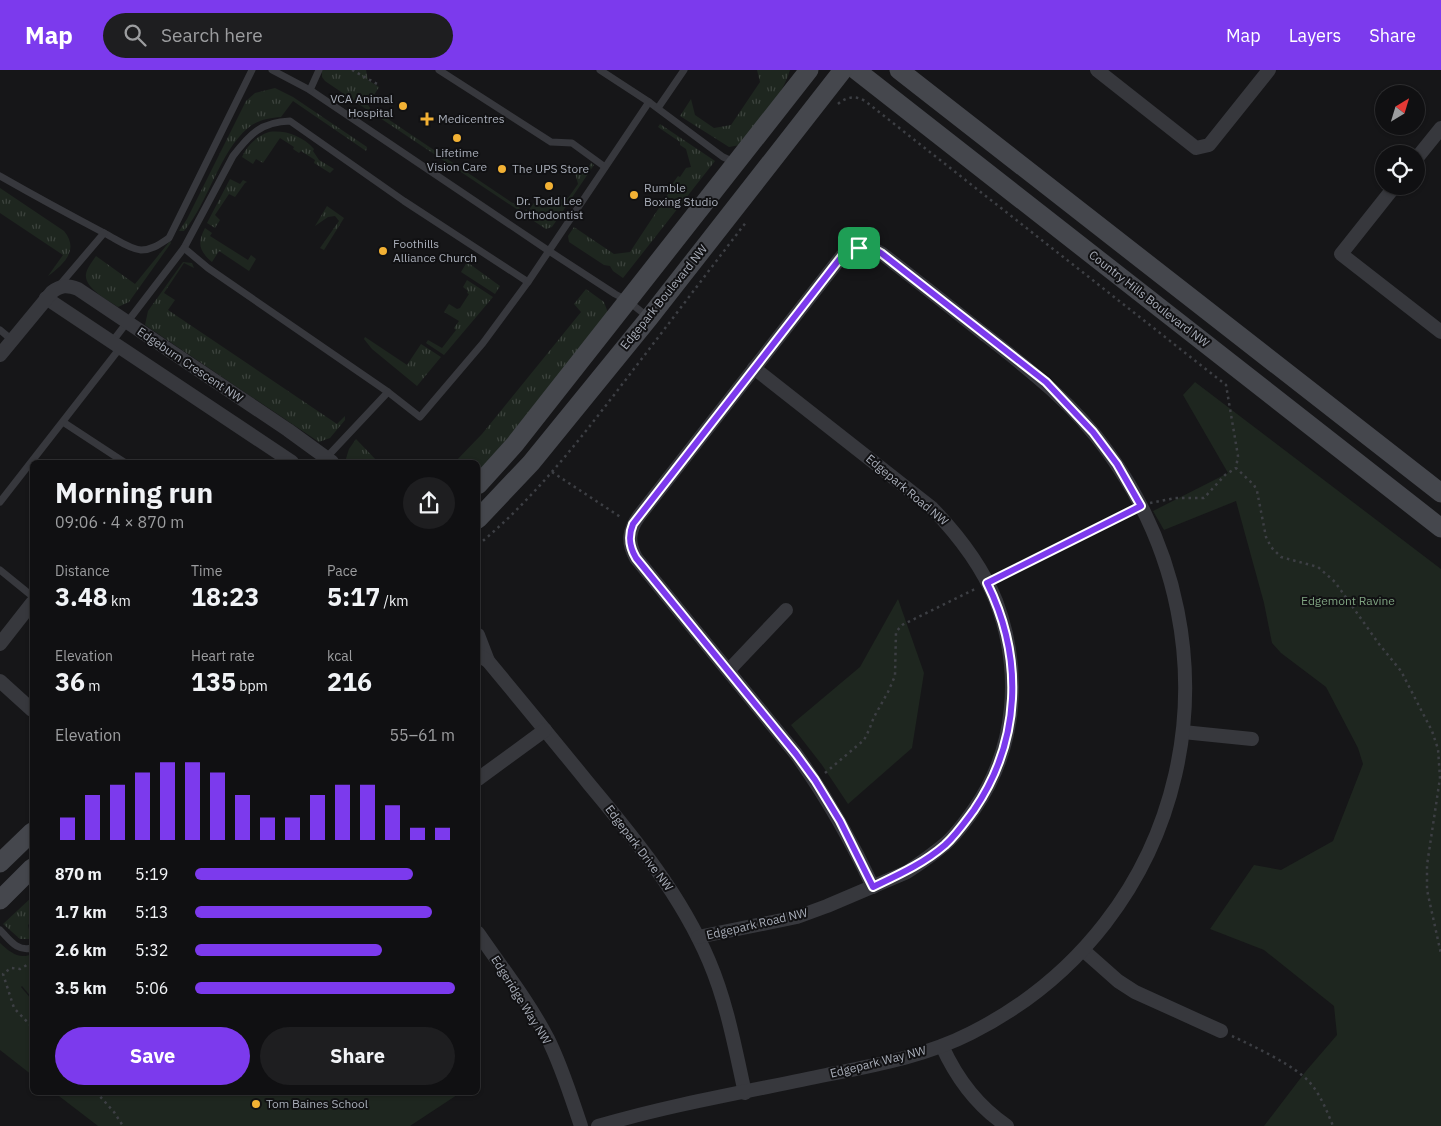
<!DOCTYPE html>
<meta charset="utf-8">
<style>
body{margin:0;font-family:"IBM Plex Sans",sans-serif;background:#1e1e20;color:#f1f3f6;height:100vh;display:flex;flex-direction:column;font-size:19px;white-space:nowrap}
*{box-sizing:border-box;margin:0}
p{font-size:16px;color:#9c9d9f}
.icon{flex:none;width:28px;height:28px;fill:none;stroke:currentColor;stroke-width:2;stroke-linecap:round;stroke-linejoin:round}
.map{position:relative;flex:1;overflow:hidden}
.drawer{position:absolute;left:30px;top:390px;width:450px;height:635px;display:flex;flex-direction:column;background:#101012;border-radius:8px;box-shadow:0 1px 4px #0004,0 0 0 1px #303032}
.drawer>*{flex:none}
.needle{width:32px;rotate:38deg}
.fabs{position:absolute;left:1375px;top:15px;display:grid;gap:10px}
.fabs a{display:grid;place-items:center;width:50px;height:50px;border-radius:50%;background:#101012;box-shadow:0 1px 4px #0004,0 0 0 1px #303032;font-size:25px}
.pin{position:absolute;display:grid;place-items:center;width:42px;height:42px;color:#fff;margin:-21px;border-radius:10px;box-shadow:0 2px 8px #0006}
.round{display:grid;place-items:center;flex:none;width:52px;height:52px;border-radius:26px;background:#1e1e20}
.overview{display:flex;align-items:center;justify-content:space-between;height:85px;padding:0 25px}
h1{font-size:28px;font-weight:800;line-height:38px}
.metrics{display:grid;grid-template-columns:repeat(3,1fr);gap:8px;height:85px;padding:5px 25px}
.metrics div{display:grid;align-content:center}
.metrics b{font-size:25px;font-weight:800}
.metrics small{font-size:14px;font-weight:400}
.metrics p{font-size:14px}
.chart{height:140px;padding:10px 25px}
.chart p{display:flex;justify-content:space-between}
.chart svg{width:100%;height:90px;margin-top:5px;stroke:#7c3aed;stroke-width:6}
.cta{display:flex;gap:10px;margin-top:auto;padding:10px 25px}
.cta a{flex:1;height:58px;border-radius:30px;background:#7c3aed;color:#fff;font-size:20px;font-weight:800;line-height:58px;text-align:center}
.cta a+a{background:#1e1e20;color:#f1f3f6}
ul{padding:0 25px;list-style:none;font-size:16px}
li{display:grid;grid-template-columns:80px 60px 1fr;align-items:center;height:38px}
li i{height:12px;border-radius:6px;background:#7c3aed}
header{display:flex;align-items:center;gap:30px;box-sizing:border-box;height:70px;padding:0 25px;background:#7c3aed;color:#fff}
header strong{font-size:24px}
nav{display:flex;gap:28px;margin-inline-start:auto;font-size:18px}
.search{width:350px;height:45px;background:#1e1e20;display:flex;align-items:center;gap:12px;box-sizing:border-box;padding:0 18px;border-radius:28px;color:#9c9d9f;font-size:19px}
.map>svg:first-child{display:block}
.grass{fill:url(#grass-tufts)}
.green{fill:#1e261f}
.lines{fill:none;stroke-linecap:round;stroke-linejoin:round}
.path{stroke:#3d3f44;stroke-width:2.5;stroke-dasharray:2.5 4;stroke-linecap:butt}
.lane{stroke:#37383d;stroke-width:7}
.street{stroke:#37383d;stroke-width:14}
.secondary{stroke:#45474d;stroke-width:19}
.route-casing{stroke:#fff;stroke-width:10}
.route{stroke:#7c3aed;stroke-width:6}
.poi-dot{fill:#f2b134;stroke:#111113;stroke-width:2}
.labels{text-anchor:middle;stroke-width:4;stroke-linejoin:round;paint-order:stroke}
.poi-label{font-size:12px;fill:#a8adb8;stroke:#111113;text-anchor:start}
.street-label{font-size:12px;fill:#a8adb8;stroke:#111113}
.park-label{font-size:12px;fill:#7fa381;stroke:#111113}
</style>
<header>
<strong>Map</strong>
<div class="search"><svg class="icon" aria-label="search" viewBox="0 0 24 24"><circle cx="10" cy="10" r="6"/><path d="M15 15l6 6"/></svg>Search here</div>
<nav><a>Map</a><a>Layers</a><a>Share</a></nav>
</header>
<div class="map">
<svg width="1441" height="1056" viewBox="0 0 1441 1056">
<defs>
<pattern id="grass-tufts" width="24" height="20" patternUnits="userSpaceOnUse" patternTransform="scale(1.25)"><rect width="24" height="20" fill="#1e261f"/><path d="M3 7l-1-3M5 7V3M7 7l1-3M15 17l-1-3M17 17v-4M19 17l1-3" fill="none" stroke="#3c433d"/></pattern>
</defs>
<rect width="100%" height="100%" fill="#161618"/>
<!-- grass -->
<g class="grass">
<polygon points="322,0 366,0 368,10 379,17 368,35 370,38 369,41 325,11 322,7"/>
<path d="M757,0H790C782,28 757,52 740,75L729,77L680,46L691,29L695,45L714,58L731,55L760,12Z"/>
<path d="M275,18L293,27L367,77L366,81L293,31L281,47C269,48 257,50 248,58C219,82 209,132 184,161H179L187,149L246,31L255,23Z"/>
<polygon points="376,41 520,138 518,140 374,44"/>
<polygon points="660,54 715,91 623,208 613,201 610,196 604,195 569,172 568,166 574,157 614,184 630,182 674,115 673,113 678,106 680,107 686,98 691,97 686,79 680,75 680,72 658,57"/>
<path d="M269,62C286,60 302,66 314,79L313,81L319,90L334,99L330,103L314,93L315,90L301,81L299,83L293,79L294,77L280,68L263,93L256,89L253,94L242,87C247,75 257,66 269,62Z"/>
<polygon points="591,93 594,95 552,157 546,159 523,144 526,139 528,141 534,133 542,138 549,137 552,131 568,128 578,114 573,95 585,103"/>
<polygon points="230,109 240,114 243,110 247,112 245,113 235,127 229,124 215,145 220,150 215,158 207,153"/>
<path d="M0,118L64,161C80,180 63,195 48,206L63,185L0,143Z"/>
<polygon points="327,136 344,148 324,180 320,178 339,151 335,146 328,147 315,156"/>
<path d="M205,158L212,163L210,166L248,190L251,185L256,189L249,201L219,181L212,192C199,181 197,173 205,158Z"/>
<path d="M170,171L171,173L129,232L118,237C108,230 84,218 86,204C87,198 92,192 96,186L135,214Z"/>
<polygon points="183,192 192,193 194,198 184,193 164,223 175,230 168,240 337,354 345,346 345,350 330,368 319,372 145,255 148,241"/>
<polygon points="467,192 500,216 495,224 461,202"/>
<polygon points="467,210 493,227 444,285 426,273 428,270 442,278 456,260 454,258 459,251 444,242 449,234 457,239 460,238 469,224 467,223 468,221 463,217"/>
<polygon points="586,219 604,232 608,243 526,348 478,402 478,392 455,392 482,364 581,242 574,234"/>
<polygon points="365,267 407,295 421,274 441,287 417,316 372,279 364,269"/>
<polygon points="356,369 378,392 345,392 349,379"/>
<polygon points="32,827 32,851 28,855 31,869 20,869 3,854"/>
</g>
<!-- green -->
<g class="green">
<polygon points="1195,312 1441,499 1441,1056 1264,1056 1306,1001 1337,965 1334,936 1264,880 1210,859 1254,795 1281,800 1333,771 1363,694 1358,678 1326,617 1281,583 1272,573 1264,533 1236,431 1164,460 1153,441 1228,403 1183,325"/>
<polygon points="898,529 924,603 912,678 848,734 822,695 791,655 860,597"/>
<path d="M0,873C10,882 19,890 32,884V928L22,916L21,917L32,930V1005L0,980Z"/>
<polygon points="55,1023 460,1023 410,1056 98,1056"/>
</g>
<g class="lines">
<!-- path -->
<g class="path">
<polyline points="352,0 379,15"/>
<path d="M838,34C846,27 855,25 865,31L1226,315L1238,386L1236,398L1254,415L1257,421L1266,467L1271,477L1281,487L1318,497L1335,512L1379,574L1401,601L1432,661L1438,679L1440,708L1427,795V820L1441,884"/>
<polyline points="552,402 622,448"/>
<polyline points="1150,433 1175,428 1204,428 1225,405 1236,398"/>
<path d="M478,475C536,427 581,368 627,308C667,256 707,203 747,151"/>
<polyline points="998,507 1127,442"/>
<polyline points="825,703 864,670 869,660 874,647 888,622 895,606 896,562 902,555 975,519"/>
<polyline points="32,892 20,899 11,898 3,904 14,938 32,957"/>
<path d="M1232,966C1253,976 1285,991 1303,1006C1318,1018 1326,1039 1333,1056"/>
<polyline points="96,1022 114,1042 123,1056"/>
</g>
<!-- lane -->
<g class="lane">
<polyline points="272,0 310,20 549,181 615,224 628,231 648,247"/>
<polyline points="439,0 551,72 572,73 605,97"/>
<polyline points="600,0 649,32 723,87 734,92"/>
<polyline points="310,20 319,0"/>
<polyline points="658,38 684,0"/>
<path d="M290,51L404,131L528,212L483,273L420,347L388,322L208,198L184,178L233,86C250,64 261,52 290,51Z"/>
<path d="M0,106C35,126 70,145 106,164C116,169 129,179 141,180C152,180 160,174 169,168L252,0"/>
<polyline points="528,212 649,32"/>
<polyline points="58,217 104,163"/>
<polyline points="0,260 12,270"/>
<polyline points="112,272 184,178"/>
<polyline points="63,352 124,392"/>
<polyline points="325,389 388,322"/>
<polyline points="0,432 120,278"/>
<polyline points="0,500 32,526"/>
<path d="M0,860C10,870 17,882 32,878"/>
</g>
<!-- street -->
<g class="street">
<polyline points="1097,0 1196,78 1209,75 1269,0"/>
<polyline points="1416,89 1441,58"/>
<polyline points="1395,116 1341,184 1441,262"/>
<polyline points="46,228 292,392"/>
<path d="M0,285L52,222C61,215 67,215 78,219L288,360L332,392"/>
<polyline points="478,565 488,591"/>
<polyline points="0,574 32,533"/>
<path d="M478,585L488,591C522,632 556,673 589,714C635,769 681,825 709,891C727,933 735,978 745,1023"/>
<polyline points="729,600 786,540"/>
<polyline points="0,611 32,640"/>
<polyline points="1183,662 1252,669"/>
<polyline points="478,709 545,660"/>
<path d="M478,863C502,898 529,932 548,969C562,997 571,1027 581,1056"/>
<path d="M698,867L797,847L827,836L907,802C919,794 932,785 944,775C956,765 966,751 975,738C1017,677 1022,600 996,531C982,496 958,465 932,438L754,298"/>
<polyline points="1083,880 1118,911 1135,922 1221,961"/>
<path d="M942,976C957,1009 977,1036 1007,1056"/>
<path d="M598,1056C673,1034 750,1021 826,1005C876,995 926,986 971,963C1191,852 1250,579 1108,382C1074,334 1030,300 984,264C950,237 916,210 881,183C867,175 855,176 842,186L639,446C629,460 627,472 636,488L796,684C826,726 851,770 873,817"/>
</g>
<!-- secondary -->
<g class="secondary">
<polyline points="856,0 1441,458"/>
<polyline points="899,0 1441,423"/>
<polyline points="478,415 515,374 809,0"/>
<polyline points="478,449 531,393 649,248 843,0"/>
<polyline points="0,793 32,762"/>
<polyline points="0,830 32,798"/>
</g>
</g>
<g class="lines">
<defs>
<path id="route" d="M859,178L874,179L881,183L1046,312L1093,362L1117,394L1141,436L987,513C1024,588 1021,671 974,740C965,752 956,765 945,775C923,794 898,805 873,817L840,751L815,710L796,684L636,488C629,476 628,466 633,454L842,186L849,181Z"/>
</defs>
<!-- route casing -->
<use href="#route" class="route-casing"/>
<!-- route -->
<use href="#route" class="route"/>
</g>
<!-- markers -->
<g class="poi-dot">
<circle cx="403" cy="36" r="5"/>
<path d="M424.5 41.5h5v5h5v5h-5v5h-5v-5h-5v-5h5z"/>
<circle cx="457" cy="68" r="5"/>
<circle cx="502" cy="99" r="5"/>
<circle cx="549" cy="116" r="5"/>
<circle cx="634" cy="125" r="5"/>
<circle cx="383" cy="181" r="5"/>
<circle cx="256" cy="1034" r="5"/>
</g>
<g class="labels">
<!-- poi labels -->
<g class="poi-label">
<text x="393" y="33" text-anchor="end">VCA Animal<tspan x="393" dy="14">Hospital</tspan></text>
<text x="438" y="53">Medicentres</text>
<text x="457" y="87" text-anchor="middle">Lifetime<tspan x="457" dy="14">Vision Care</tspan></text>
<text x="512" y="103">The UPS Store</text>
<text x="644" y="122">Rumble<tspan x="644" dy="14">Boxing Studio</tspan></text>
<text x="549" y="135" text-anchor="middle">Dr. Todd Lee<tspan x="549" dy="14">Orthodontist</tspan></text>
<text x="393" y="178">Foothills<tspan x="393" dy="14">Alliance Church</tspan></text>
<text x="266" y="1038">Tom Baines School</text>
</g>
<!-- street labels -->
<g class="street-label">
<text transform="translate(664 227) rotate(-51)" y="4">Edgepark Boulevard NW</text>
<text transform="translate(1149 229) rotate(38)" y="4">Country Hills Boulevard NW</text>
<text transform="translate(190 295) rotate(34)" y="4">Edgeburn Crescent NW</text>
<text transform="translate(907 420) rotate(40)" y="4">Edgepark Road NW</text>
<text transform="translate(639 778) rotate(53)" y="4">Edgepark Drive NW</text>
<text transform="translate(757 854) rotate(-13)" y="4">Edgepark Road NW</text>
<text transform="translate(521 930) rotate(58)" y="4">Edgeridge Way NW</text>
<text transform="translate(878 992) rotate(-14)" y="4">Edgepark Way NW</text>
</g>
<!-- park labels -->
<g class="park-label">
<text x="1348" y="535">Edgemont Ravine</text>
</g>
</g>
</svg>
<div class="fabs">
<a><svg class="needle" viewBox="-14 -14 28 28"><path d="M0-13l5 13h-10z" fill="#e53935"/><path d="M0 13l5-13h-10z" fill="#9c9d9f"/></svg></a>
<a><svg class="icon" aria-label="locate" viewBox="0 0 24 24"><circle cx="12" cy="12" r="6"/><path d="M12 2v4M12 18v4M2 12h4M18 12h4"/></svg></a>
</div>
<div class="pin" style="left:859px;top:178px;background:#1e9e55"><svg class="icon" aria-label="arrive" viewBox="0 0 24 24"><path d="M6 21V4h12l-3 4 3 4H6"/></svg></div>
<section class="drawer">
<div class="overview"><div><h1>Morning run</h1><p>09:06 · 4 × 870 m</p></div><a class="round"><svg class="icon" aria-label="share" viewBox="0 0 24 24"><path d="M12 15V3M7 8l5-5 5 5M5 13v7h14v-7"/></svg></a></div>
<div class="metrics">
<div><p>Distance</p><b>3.48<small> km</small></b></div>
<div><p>Time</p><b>18:23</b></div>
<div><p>Pace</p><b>5:17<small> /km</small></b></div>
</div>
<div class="metrics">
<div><p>Elevation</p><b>36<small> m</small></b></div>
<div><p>Heart rate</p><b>135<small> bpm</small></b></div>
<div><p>kcal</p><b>216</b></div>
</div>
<div class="chart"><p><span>Elevation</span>55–61 m</p>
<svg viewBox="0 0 160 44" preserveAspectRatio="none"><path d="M5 44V33M15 44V22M25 44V17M35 44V11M45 44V6M55 44V6M65 44V11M75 44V22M85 44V33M95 44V33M105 44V22M115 44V17M125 44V17M135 44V27M145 44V38M155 44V38"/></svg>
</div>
<ul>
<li><b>870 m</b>5:19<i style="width:84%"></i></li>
<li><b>1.7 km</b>5:13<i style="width:91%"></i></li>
<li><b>2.6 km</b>5:32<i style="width:72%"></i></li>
<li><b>3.5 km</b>5:06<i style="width:100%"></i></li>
</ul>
<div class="cta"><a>Save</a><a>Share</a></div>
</section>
</div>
